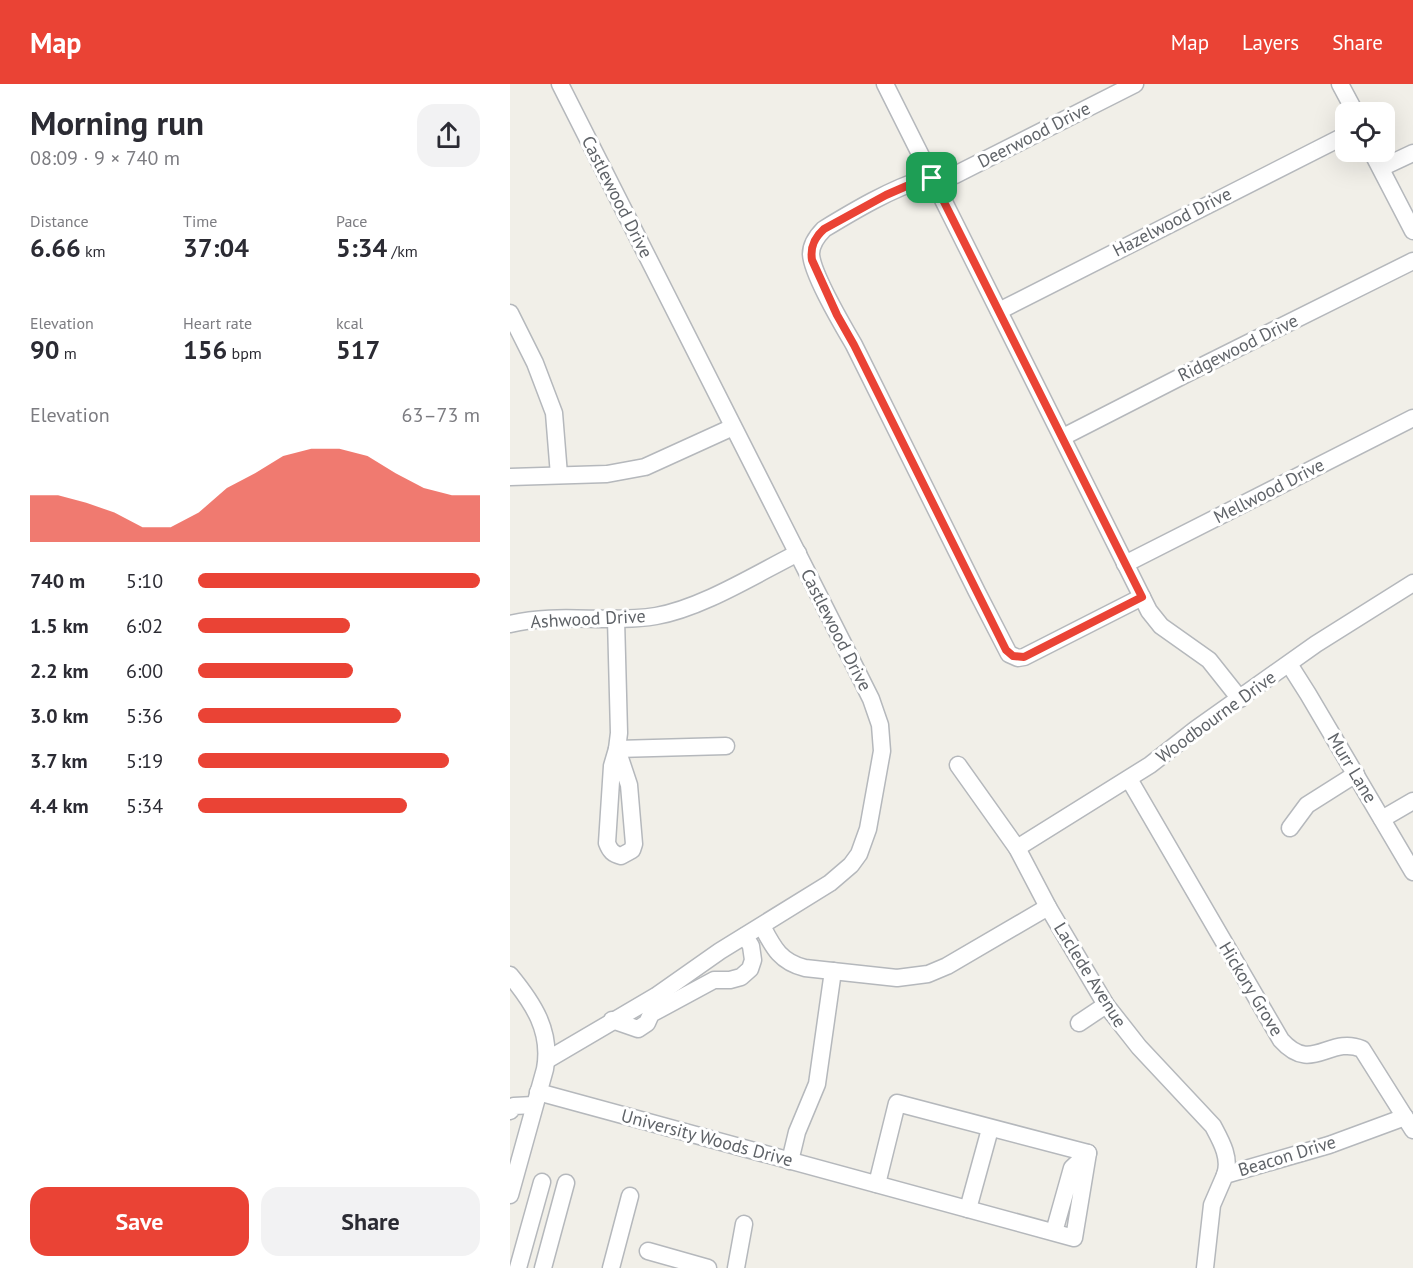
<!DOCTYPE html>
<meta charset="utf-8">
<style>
body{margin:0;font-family:"PT Sans",sans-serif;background:#f2f2f3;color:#2b2b33;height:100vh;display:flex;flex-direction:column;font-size:22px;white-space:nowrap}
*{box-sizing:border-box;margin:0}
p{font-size:20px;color:#7c7c81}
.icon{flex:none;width:33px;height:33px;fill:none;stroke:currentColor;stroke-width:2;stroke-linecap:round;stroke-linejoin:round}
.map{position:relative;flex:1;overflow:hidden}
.sheet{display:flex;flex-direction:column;background:#fff;width:510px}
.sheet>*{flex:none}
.fabs{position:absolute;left:825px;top:18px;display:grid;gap:12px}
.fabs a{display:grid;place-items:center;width:60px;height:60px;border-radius:12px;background:#fff;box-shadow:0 6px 24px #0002;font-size:30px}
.pin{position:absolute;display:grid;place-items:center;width:51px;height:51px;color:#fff;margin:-26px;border-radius:12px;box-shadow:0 3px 9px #0006}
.round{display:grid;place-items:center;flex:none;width:63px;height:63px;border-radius:18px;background:#f2f2f3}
.summary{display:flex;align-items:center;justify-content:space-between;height:102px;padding:0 30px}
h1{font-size:33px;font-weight:600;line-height:45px}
.metrics{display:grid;grid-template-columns:repeat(3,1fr);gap:9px;height:102px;padding:6px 30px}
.metrics div{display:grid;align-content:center}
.metrics b{font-size:26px;font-weight:600}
.metrics small{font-size:16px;font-weight:400}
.metrics p{font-size:16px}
.chart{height:168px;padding:12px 30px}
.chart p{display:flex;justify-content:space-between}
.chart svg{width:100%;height:108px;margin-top:6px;fill:#ea4335;opacity:.7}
.action{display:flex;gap:12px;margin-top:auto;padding:12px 30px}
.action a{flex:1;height:69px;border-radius:18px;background:#ea4335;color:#fff;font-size:24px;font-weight:600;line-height:69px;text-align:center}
.action a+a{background:#f2f2f3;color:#2b2b33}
ul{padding:0 30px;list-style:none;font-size:20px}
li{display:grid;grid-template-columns:96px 72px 1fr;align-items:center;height:45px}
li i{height:15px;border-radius:8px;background:#ea4335}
header{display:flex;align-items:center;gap:36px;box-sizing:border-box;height:84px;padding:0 30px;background:#ea4335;color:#fff}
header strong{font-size:28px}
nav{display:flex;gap:33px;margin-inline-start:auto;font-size:21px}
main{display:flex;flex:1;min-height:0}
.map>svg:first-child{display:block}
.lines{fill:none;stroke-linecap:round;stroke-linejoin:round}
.minor-casing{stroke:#b5b8bc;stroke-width:19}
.minor{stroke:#fff;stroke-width:16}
.route-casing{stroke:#fff;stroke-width:12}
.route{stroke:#ea4335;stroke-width:8}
.labels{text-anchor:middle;stroke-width:6;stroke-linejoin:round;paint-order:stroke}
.street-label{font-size:18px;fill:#5f6368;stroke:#fff}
</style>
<header>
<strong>Map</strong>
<nav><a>Map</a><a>Layers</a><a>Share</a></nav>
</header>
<main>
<section class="sheet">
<div class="summary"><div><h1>Morning run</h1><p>08:09 · 9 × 740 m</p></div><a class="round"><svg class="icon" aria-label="share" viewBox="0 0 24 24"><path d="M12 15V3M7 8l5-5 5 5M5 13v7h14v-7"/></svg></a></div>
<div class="metrics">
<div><p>Distance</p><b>6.66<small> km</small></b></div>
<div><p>Time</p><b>37:04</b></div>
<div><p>Pace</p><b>5:34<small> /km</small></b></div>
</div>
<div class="metrics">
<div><p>Elevation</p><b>90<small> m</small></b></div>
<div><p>Heart rate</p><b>156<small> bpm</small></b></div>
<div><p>kcal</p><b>517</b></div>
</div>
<div class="chart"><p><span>Elevation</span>63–73 m</p>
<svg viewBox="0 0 160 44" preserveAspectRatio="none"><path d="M0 44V25L10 25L20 28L30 32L40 38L50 38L60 32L70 22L80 16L90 9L100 6L110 6L120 9L130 16L140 22L150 25L160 25V44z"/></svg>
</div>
<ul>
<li><b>740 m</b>5:10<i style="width:100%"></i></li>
<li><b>1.5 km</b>6:02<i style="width:54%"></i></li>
<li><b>2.2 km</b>6:00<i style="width:55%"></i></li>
<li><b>3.0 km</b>5:36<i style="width:72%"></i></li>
<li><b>3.7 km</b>5:19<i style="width:89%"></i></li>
<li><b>4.4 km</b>5:34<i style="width:74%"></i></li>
</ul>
<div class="action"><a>Save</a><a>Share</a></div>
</section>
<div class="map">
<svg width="903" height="1184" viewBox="0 0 903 1184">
<rect width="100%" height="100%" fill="#f1efe8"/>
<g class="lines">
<defs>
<g id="minor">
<polyline points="375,0 639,527 651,542 699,576 730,615"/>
<path d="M625,0L445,91C434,95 424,92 414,95C382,104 342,128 314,145C307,152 301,160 301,170C302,190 333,242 344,261L467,508L499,570L508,574L514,573L632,513"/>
<polyline points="830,0 845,28"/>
<polyline points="862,68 903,147"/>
<polyline points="871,84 903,69"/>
<polyline points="489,227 836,51"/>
<polyline points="0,229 25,279 44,329 49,391"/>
<polyline points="553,353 684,286 903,177"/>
<polyline points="0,393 97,390 135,383 223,343"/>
<polyline points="615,480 903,334"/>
<polyline points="106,535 109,649 107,665 216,662"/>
<path d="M0,540C47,528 98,540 146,532C192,524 246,490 288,469"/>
<polyline points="779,580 798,610 903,788"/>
<path d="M107,665L119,701L124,760L122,766L111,772C103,770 100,767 97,759L102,682Z"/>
<path d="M448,681L507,764L538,823L596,921L629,963L703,1042C711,1057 721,1074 715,1091"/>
<path d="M619,695L771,956C802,991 819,951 852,965L903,1046"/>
<polyline points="872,735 903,717"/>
<polyline points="780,744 797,721 846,690"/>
<polyline points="507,764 640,681 686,645 806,560 903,499"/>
<path d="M252,842C263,863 270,878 295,884L387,894L418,890L437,882L538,823"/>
<path d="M0,891C23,919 42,947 35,985L0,1111"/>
<polyline points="102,936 128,945 137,939 141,930 204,896 220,896 231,893 240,885 243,876 241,862 235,852"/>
<polyline points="569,939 596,921"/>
<polyline points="37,976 146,912 210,867 320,799 341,781 349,770 358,745 372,667 370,641 361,615 341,575 50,0"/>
<polyline points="28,1008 564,1154 578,1069 562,1084 544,1148"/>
<polyline points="0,1027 4,1022 24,1021"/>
<polyline points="280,1077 287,1048 307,1000 323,887"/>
<polyline points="367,1100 387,1019 578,1069"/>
<polyline points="458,1125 480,1045"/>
<polyline points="138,1167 198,1184"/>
<polyline points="8,1184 32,1098"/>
<polyline points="33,1184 56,1099"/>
<polyline points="101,1184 120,1112"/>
<polyline points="226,1184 234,1140"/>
<polyline points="695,1184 702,1121 715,1091 819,1061 895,1033"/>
</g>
</defs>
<!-- minor casing -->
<use href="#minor" class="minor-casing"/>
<!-- minor -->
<use href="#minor" class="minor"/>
</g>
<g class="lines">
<defs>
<path id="route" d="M415,94H422L632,513L514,573L503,572L496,566L344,261L327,231L302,176C300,163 304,154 314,145L376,111Z"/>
</defs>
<!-- route casing -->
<use href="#route" class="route-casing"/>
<!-- route -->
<use href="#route" class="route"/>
</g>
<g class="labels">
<!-- street labels -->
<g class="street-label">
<text transform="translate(524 51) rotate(-27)" y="6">Deerwood Drive</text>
<text transform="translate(107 113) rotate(63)" y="6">Castlewood Drive</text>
<text transform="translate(662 138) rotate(-27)" y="6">Hazelwood Drive</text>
<text transform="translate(728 264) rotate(-26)" y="6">Ridgewood Drive</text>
<text transform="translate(759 407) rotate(-27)" y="6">Mellwood Drive</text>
<text transform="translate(78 535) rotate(-3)" y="6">Ashwood Drive</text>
<text transform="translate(326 546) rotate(63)" y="6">Castlewood Drive</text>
<text transform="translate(706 633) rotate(-36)" y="6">Woodbourne Drive</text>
<text transform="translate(842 684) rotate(59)" y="6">Murr Lane</text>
<text transform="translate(580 891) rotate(58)" y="6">Laclede Avenue</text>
<text transform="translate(741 905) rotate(59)" y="6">Hickory Grove</text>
<text transform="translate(197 1054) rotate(15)" y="6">University Woods Drive</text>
<text transform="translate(777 1072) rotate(-17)" y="6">Beacon Drive</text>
</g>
</g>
</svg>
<div class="fabs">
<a><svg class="icon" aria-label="locate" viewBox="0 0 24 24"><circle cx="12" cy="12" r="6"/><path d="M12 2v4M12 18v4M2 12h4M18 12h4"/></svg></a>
</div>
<div class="pin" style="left:422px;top:94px;background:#1e9e55"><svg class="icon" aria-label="arrive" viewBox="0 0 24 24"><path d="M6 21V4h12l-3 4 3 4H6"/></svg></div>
</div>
</main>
